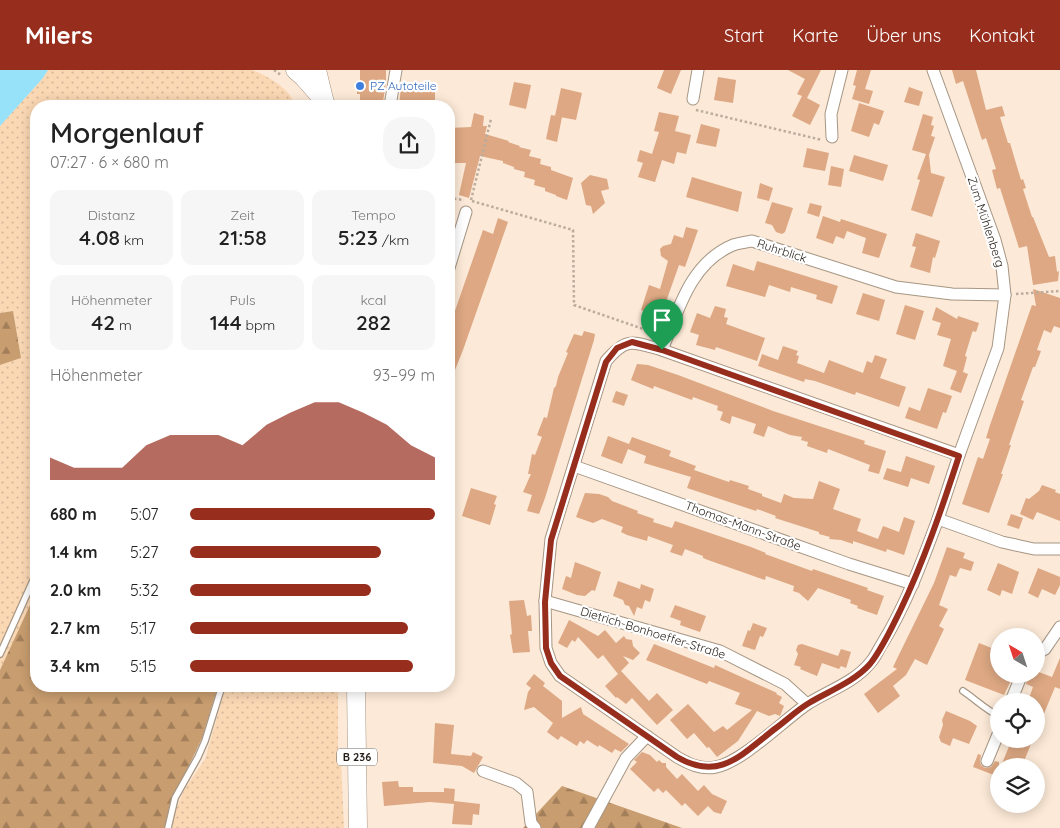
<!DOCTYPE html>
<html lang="de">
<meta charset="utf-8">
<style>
body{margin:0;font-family:Quicksand,sans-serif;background:#f6f6f6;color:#222;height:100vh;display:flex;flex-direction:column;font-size:19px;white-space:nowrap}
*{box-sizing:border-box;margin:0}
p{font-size:16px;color:#767676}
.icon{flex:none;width:28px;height:28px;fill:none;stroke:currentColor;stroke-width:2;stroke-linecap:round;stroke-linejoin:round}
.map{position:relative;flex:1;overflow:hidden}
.drawer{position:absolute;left:30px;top:30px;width:425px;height:592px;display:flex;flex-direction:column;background:#fff;border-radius:20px;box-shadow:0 2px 12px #0003}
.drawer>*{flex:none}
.needle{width:32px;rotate:321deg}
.tools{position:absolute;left:990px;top:558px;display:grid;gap:10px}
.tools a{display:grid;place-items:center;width:55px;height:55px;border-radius:50%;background:#fff;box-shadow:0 2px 12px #0003;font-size:25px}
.pin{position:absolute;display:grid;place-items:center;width:42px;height:42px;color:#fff;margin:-51px -21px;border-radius:50% 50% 50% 0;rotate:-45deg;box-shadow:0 0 5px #0007}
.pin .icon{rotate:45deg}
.round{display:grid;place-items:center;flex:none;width:52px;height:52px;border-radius:20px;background:#f6f6f6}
.overview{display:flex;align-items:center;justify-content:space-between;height:85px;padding:0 20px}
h1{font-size:28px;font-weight:600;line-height:38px}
.figures{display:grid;grid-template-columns:repeat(3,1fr);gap:8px;height:85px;padding:5px 20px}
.figures div{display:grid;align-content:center;border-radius:12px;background:#f6f6f6;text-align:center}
.figures b{font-size:21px;font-weight:600}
.figures small{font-size:14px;font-weight:400}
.figures p{font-size:14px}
.chart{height:140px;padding:10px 20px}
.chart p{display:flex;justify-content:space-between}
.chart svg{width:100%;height:90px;margin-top:5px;fill:#972d1d;opacity:.7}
ul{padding:0 20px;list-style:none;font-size:16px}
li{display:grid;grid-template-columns:80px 60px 1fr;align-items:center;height:38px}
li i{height:12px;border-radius:6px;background:#972d1d}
header{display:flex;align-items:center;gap:30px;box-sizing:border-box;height:70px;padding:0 25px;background:#972d1d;color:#fff}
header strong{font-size:24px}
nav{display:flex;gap:28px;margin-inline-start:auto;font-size:18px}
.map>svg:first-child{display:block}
.grass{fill:url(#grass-dots)}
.forest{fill:url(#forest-firs)}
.water{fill:#97e1f9}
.building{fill:#dda883}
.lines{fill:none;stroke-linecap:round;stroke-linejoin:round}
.service-casing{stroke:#a69684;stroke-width:8}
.minor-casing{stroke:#a69684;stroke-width:13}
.primary-casing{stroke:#a69684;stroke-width:19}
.path{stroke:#bbac9e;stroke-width:2.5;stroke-dasharray:2.5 2.5;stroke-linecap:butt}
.service{stroke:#fff;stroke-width:5.5}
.minor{stroke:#fff;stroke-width:11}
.primary{stroke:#fff;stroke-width:18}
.route-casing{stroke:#fff;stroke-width:10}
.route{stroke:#972d1d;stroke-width:6}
.shop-dot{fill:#3f7fe0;stroke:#fff;stroke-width:2}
.labels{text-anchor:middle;stroke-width:4.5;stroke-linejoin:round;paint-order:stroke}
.shield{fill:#fff;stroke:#66625d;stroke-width:1}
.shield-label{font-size:11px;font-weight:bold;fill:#251e18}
.shop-label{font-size:12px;fill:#366cbe;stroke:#fff;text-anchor:start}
.street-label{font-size:12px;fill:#251e18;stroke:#fff}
</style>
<header>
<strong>Milers</strong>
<nav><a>Start</a><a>Karte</a><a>Über uns</a><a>Kontakt</a></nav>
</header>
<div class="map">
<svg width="1060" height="758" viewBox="0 0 1060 758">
<defs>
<pattern id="grass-dots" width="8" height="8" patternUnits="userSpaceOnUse" patternTransform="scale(1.25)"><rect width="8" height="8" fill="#fbd8b4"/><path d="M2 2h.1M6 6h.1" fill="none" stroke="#d7b99a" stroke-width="1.8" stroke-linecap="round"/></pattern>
<pattern id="forest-firs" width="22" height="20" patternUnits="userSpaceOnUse" patternTransform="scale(1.25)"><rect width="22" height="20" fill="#c89d6f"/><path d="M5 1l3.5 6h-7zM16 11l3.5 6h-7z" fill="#a27f5a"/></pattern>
</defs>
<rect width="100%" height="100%" fill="#fce9d7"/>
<!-- grass -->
<g class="grass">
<path d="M48,0H252C269,7 290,18 295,36H36V522L0,600V295L21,288L13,241L0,243V56L43,8Z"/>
<polygon points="226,616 338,616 338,688 341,691 344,758 172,758 175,742 184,720 205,689"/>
</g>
<!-- forest -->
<g class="forest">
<polygon points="13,241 21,288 0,295 0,243"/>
<polygon points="36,522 36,616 218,616 202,668 169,738 166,758 0,758 0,600"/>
<polygon points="562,716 682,758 523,758"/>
</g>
<!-- water -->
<polygon class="water" points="0,0 48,0 43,8 0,56"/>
<!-- building -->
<g class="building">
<polygon points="360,0 386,0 386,12 383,32 360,33 360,24 357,24 357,12 360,12"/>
<polygon points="664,0 681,0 671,24 657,18"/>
<polygon points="788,0 821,0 807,28 820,35 810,55 792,46 802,26 797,24 805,9"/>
<polygon points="857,0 871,0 865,19 873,21 869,34 852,29 856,16 853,15"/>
<polygon points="952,0 976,0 986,40 1002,36 1005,46 1000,47 1008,73 1010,73 1021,110 1023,109 1026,118 1023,119 1032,147 1033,147 1049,187 1055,186 1057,202 1059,201 1058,211 1033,215 1027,176 1019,178 1000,118 997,119 992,100 996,99 986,68 982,70 963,11 956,14"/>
<polygon points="718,7 736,10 733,33 714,30"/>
<polygon points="514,12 531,15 526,39 509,35"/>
<polygon points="417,15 417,21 435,21 435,36 399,36 401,16"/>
<polygon points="909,17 923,22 919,36 904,32"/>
<polygon points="561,18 582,23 576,50 555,46"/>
<polygon points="859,33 884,41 879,55 874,53 869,67 851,61"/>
<polygon points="659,42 679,46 675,61 691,65 686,84 677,82 674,94 662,90 655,112 638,107 643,93 637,91 640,80 652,84 659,62 654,61"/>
<polygon points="474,43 484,46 483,56 487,56 485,64 509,71 508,72 520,76 519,77 531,80 529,86 541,89 540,94 551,97 551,100 573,108 567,130 556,126 556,125 545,121 545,118 534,115 535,110 524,107 525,102 514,99 514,97 503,93 503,91 480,86 469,128 459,125 466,93 449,93 449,58 471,57"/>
<polygon points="923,44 933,47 931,55 934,56 931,66 935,67 929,85 931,103 945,107 932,147 911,140 920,110 917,109 926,84 912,80"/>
<polygon points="551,45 562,47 557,72 546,69"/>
<polygon points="701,54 720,59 716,77 696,73"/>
<polygon points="807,78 829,83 825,101 803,97"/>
<polygon points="854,85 888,95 883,111 849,101"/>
<polygon points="831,96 844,99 841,117 828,115"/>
<polygon points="590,105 607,109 609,119 601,121 605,133 593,144 591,136 586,135 581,113"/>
<polygon points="692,107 742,122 738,142 686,127"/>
<polygon points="760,113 773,118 769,131 757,128"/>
<polygon points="772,132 793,138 785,162 782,164 776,162 772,155 765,153"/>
<polygon points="810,133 822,136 819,147 807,143"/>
<polygon points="823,146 840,152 841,149 887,164 879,188 862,183 866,168 847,161 844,169 836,166 833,174 816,168"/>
<polygon points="498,148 508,152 463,280 449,315 449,258 483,160 493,164"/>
<polygon points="686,157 698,160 685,197 679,195 661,246 641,240 649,215 660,219 668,191 661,186 660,179 663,176 671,174 674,165 683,168"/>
<polygon points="916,163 940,171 935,188 933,187 930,203 910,197 916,177 912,176"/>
<polygon points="757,191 838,216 832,234 816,229 817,225 791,217 790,222 769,215 765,227 726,216 733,194 754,201"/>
<polygon points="1033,219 1060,228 1060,258 1054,256 1051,263 1044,260 1037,280 1041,281 1035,297 1033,297 1021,330 1024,331 1009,375 1011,375 1001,404 1003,404 989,443 962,434 978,387 983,389 990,369 986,368 990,355 1032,235 1036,236"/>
<polygon points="863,223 885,230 879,251 856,244"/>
<polygon points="905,235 924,241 915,270 896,264"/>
<polygon points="715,236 726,239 724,247 728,248 726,254 765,268 757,291 716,277 715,280 696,275 699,265 690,262 697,243 710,248"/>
<polygon points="936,237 957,249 958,246 979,253 976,262 973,261 972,263 965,286 967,287 963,302 968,304 961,323 950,319 957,301 943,296 951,269 937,265 941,253 932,250"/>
<polygon points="584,261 595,264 594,270 545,428 539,444 527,441 532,425 523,422 531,404 528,404 532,384 535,385 542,367 537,365 544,347 547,348 554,318 556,316 558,307 568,283 566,282 574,264 582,266"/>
<polygon points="783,276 798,281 796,285 799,286 797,293 824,303 829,290 863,303 867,291 872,293 875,285 887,289 880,308 906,317 899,337 856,322 855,325 815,311 805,309 804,312 758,296 762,284 778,290"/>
<polygon points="637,294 648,295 678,305 773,341 865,371 864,374 886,381 879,404 868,401 870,395 828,379 827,383 807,376 808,372 801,370 802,367 790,365 768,356 764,367 753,363 756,354 732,346 730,354 720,350 723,342 717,340 718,336 693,327 692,330 654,316 653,319 631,310"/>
<polygon points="928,318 952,326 946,343 943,342 937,359 905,348 909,337 920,341"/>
<polygon points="616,321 628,325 624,336 612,332"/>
<polygon points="608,366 629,374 632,367 671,381 669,386 696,396 694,400 729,412 730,410 749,416 748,419 762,424 762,426 781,433 784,424 794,428 813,429 819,411 840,419 833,439 861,449 857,461 878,469 883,456 899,462 904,447 915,451 904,485 887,479 886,482 853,471 853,474 841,470 829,469 830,467 819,464 819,462 775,448 776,446 757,439 756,441 687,418 691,407 644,393 646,386 628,379 622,394 601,386"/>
<polygon points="906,386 935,396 929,414 911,408 908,417 883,409 887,398 901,402"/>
<polygon points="1042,415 1056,420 1055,422 1060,424 1060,451 1037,442 1033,450 1020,444 1026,428 1029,429 1039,421"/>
<polygon points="471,418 497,426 494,434 496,435 490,455 462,446"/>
<polygon points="585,423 599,424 608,427 612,431 638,441 637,443 654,449 653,452 672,458 675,451 751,477 766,483 765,484 812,501 813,499 868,518 867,520 884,526 877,545 857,538 858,536 850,533 851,530 818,518 808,531 799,523 793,521 794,516 766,506 765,510 708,490 703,488 703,486 685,479 682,486 670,482 673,475 648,466 647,471 627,465 621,462 623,457 602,449 593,453 576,447"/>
<polygon points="1011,444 1023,448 1019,459 1007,455"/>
<polygon points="947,477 965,483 963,488 974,492 971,501 960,498 956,507 950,505 939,535 948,539 939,556 944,559 927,595 915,589 906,605 893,616 900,626 878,643 864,624 897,599 893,597 934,513"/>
<polygon points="575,492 601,502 595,521 592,520 585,526 577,525 562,519 566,506 571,508"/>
<polygon points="998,493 1019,502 1012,524 1002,520 1000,526 987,520"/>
<polygon points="1038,498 1060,507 1060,515 1055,525 1042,519 1038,528 1028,523"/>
<polygon points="618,511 640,519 641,514 654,519 650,532 645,530 642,539 637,537 634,546 629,536 625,535 623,530 613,526"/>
<polygon points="524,530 527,546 531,545 532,561 528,561 530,582 513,583 510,565 512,564 509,531"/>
<polygon points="675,535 706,546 700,562 680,555 681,551 670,547"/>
<polygon points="569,550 598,566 605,560 616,573 624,566 626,569 632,570 633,576 640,583 633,590 623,586 629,593 621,601 649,631 657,623 673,640 657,655 632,628 626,634 617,627 616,628 605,616 618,604 603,585 598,589 578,567 575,572 572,570 567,578 558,573"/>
<polygon points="753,553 767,558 763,567 760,566 755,580 742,576 748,560 750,561"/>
<polygon points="979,573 999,581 999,604 1014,604 1004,625 965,610"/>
<polygon points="654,574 714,598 715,595 777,623 776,624 782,627 779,633 784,636 780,646 775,644 769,646 757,641 738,671 717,687 709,677 707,678 694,663 687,669 670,650 688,634 714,662 723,656 727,660 752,640 735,634 740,623 709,611 707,614 646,590"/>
<polygon points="802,574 838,586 841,579 851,582 846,598 841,596 839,599 822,593 817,606 800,599 801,597 794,595 798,584 796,580 798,575"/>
<polygon points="1060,588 1060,619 1055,617 1036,663 1036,631 1028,631 1033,617 1026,614 1029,604 1036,604 1036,601 1052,607"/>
<polygon points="534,604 545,613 543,616 562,631 562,648 581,637 583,644 629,674 621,682 615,679 612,683 599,675 598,677 587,670 584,674 580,671 577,676 561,666 558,670 547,662 553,653 534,637 524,640 528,622 531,618 526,614"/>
<polygon points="946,641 970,651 977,656 969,674 953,668 950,676 941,672 939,667 943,655 942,650"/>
<polygon points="435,653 454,655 451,684 471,686 473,682 483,687 474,703 462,696 433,693"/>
<polygon points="1012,669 1018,669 1031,674 1022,696 1001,696"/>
<polygon points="642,682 650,685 657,692 659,690 662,693 666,693 666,697 677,709 682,704 698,721 704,715 712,724 727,731 721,744 714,742 708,736 698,746 685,733 682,736 666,720 663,723 658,718 654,722 630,699 637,692 634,690"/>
<polygon points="978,684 981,685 980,691 981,695 985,698 991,697 995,691 999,692 999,707 973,697"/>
<polygon points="398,711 399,717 413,717 413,722 444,722 444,718 455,719 454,731 480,734 479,745 473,744 472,755 452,754 454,734 430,732 384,736 382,712"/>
</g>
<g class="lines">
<defs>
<g id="service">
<polyline points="0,584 36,504"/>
<path d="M963,621C975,629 986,640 999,646"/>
<polyline points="168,758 175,728 198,687 205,671 222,616"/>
</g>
<g id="minor">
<polyline points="933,0 995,170 1002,196 1005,225 998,278 959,385 938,449 1002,472 1034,479 1060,479"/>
<polyline points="693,29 698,0"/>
<polyline points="390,36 396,0"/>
<polyline points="832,67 831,44 842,0"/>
<polyline points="449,198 466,142"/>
<path d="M662,280C678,241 690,193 733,175C739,173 746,172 752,171L896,217L952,224L1005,225"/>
<polyline points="574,396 849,494 913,514"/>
<path d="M938,449C922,492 906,535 882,574C878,580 875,588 870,593C854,613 827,621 806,635C783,651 742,692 716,697C701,700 689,694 677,687L560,606L551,593L546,578L545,531L551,469L606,291C627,266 633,272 662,280L959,385"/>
<polyline points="545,531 720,581 785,614 807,634"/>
<polyline points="1036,584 1045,579 1060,557"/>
<polyline points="1011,631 1022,604"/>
<polyline points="987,691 999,662"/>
<polyline points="483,701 516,713 527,722 531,753 535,758"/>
<polyline points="588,758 626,688 647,666"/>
</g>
<g id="primary">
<polyline points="295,0 303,7 325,32"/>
<polyline points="317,0 324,29"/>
<polyline points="356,616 358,758"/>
</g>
</defs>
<!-- service casing -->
<use href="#service" class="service-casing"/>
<!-- minor casing -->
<use href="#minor" class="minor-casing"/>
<!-- primary casing -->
<use href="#primary" class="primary-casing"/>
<!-- path -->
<g class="path">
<polyline points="274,0 281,5"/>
<polyline points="696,40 822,70"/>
<polyline points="449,128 464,130"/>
<polyline points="471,130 491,49"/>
<polyline points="472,131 573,160 574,235 649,261 651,264"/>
<polyline points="1016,224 1060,221"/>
</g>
<!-- service -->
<use href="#service" class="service"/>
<!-- minor -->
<use href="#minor" class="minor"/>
<!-- primary -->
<use href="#primary" class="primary"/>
</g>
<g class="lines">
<defs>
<path id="route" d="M632,272L662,280L959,386C942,438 924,491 900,541C891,559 882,579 870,594C854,612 829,621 809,633C797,640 787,650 776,658C742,684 720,712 677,687L560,606L551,593L546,578L545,532L551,470L606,292L617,278Z"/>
</defs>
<!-- route casing -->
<use href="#route" class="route-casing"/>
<!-- route -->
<use href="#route" class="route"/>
</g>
<!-- markers -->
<circle class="shop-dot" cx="360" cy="16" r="5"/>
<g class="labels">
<!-- shield labels -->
<rect class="shield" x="337" y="678.5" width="40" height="17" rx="4"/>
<g class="shield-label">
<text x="357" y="691">B 236</text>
</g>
<!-- shop labels -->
<g class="shop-label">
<text x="370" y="20">PZ Autoteile</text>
</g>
<!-- street labels -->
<g class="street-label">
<text transform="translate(986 152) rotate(72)" y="4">Zum Mühlenberg</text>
<text transform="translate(782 181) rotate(18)" y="4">Ruhrblick</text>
<text transform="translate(743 456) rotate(20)" y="4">Thomas-Mann-Straße</text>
<text transform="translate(653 563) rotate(17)" y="4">Dietrich-Bonhoeffer-Straße</text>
</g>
</g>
</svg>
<div class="tools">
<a><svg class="needle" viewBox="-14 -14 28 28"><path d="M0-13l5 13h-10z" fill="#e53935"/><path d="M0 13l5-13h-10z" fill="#767676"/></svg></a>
<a><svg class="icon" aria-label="locate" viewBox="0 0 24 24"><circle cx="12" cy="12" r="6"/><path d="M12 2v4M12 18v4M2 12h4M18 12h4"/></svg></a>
<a><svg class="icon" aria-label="layers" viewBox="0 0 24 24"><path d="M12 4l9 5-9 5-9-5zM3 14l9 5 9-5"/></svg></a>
</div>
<div class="pin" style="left:662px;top:280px;background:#1e9e55"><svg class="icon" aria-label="arrive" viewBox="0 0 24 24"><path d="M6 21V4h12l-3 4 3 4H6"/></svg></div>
<section class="drawer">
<div class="overview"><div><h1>Morgenlauf</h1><p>07:27 · 6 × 680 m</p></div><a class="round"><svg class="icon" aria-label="share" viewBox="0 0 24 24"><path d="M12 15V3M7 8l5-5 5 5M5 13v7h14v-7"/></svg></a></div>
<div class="figures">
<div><p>Distanz</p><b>4.08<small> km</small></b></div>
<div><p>Zeit</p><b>21:58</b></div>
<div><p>Tempo</p><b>5:23<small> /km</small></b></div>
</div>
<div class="figures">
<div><p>Höhenmeter</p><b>42<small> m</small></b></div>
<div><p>Puls</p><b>144<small> bpm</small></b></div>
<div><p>kcal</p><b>282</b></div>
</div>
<div class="chart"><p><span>Höhenmeter</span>93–99 m</p>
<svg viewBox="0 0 160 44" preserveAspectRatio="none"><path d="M0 44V33L10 38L20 38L30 38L40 27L50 22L60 22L70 22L80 27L90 17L100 11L110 6L120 6L130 11L140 17L150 27L160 33V44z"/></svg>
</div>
<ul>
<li><b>680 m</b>5:07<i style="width:100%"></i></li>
<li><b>1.4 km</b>5:27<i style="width:78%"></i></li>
<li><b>2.0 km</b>5:32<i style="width:74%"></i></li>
<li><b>2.7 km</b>5:17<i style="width:89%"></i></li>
<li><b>3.4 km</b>5:15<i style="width:91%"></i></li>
</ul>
</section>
</div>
